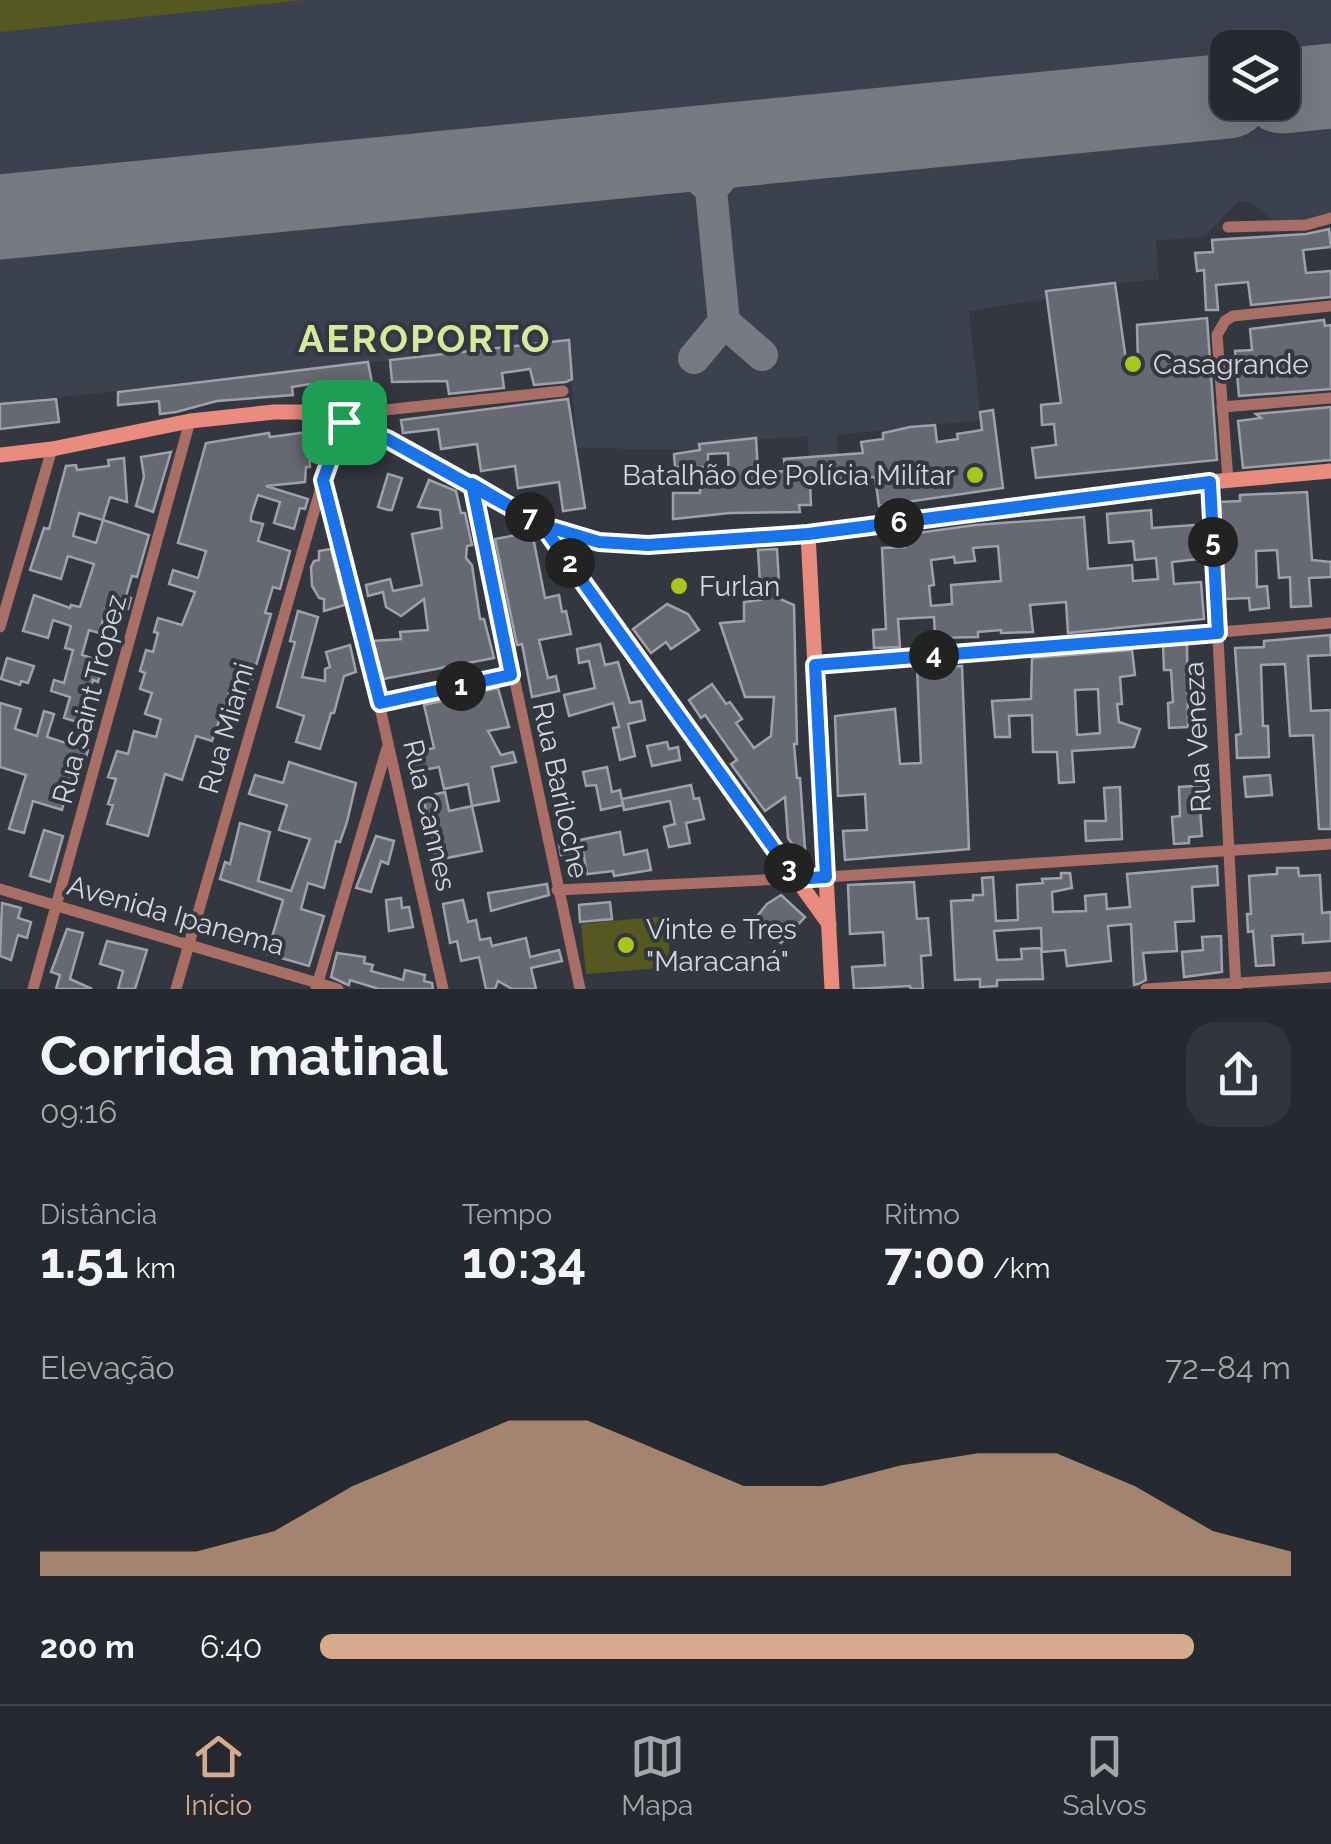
<!DOCTYPE html>
<html lang="pt">
<meta charset="utf-8">
<style>
body{margin:0;font-family:Raleway,sans-serif;background:#33353c;color:#f1f3f6;height:100vh;display:flex;flex-direction:column;font-size:38px;white-space:nowrap}
*{box-sizing:border-box;margin:0}
p{font-size:32px;color:#a4a6ab}
.icon{flex:none;width:55px;height:55px;fill:none;stroke:currentColor;stroke-width:2;stroke-linecap:round;stroke-linejoin:round}
.map{position:relative;height:989px;overflow:hidden}
.side{display:flex;flex-direction:column;background:#272930;flex:1}
.side>*{flex:none}
.controls{position:absolute;left:1210px;top:30px;display:grid;gap:20px}
.controls a{display:grid;place-items:center;width:90px;height:90px;border-radius:20px;background:#272930;box-shadow:0 10px 40px #0002,0 0 0 2px #43454c;font-size:50px}
.pin{position:absolute;display:grid;place-items:center;width:85px;height:85px;color:#fff;margin:-42px;border-radius:20px;box-shadow:0 5px 15px #0006}
.km{position:absolute;width:50px;height:50px;margin:-25px;border-radius:50%;background:#222;color:#fff;font-size:28px;line-height:50px;text-align:center}
.round{display:grid;place-items:center;flex:none;width:105px;height:105px;border-radius:30px;background:#33353c}
.overview{display:flex;align-items:center;justify-content:space-between;height:170px;padding:0 40px}
h1{font-size:55px;font-weight:700;line-height:75px}
.metrics{display:grid;grid-template-columns:repeat(3,1fr);gap:15px;height:170px;padding:10px 40px}
.metrics div{display:grid;align-content:center}
.metrics b{font-size:50px;font-weight:700}
.metrics small{font-size:28px;font-weight:400}
.metrics p{font-size:28px}
.chart{height:280px;padding:20px 40px}
.chart p{display:flex;justify-content:space-between}
.chart svg{width:100%;height:180px;margin-top:10px;fill:#d6ab8b;opacity:.7}
ul{padding:0 40px;list-style:none;font-size:32px}
li{display:grid;grid-template-columns:160px 120px 1fr;align-items:center;height:75px}
li i{height:25px;border-radius:12px;background:#d6ab8b}
.tabs{display:flex;justify-content:space-around;align-items:center;height:140px;border-top:2px solid #43454c;background:#272930;font-size:28px;color:#a4a6ab}
.tabs a{display:grid;justify-items:center;gap:5px}
.tabs .selected{color:#d6ab8b}
.map>svg:first-child{display:block}
.built{fill:#3c4150;fill-rule:evenodd}
.green{fill:#555920}
.lines{fill:none;stroke-linecap:round;stroke-linejoin:round}
.taxiway{stroke:#787a82;stroke-width:32}
.runway{stroke:#787a82;stroke-width:85}
.building{fill:#666974;stroke:#9da1ac;stroke-width:2.5;fill-rule:evenodd}
.street{stroke:#a96e66;stroke-width:11}
.secondary{stroke:#e98b7f;stroke-width:15}
.route-casing{stroke:#fff;stroke-width:20}
.route{stroke:#1a73e8;stroke-width:12}
.poi-dot{fill:#a9c71b;stroke:#343740;stroke-width:4}
.labels{text-anchor:middle;stroke-width:8;stroke-linejoin:round;paint-order:stroke}
.poi-label{font-size:28px;fill:#d5d7dd;stroke:#343740;text-anchor:start}
.street-label{font-size:28px;fill:#d5d7dd;stroke:#343740}
.district-label{font-size:38px;font-weight:bold;letter-spacing:2.5px;fill:#d5e99d;stroke:#343740}
</style>
<div class="map">
<svg width="1331" height="989" viewBox="0 0 1331 989">
<rect width="100%" height="100%" fill="#343740"/>
<!-- built -->
<path class="built" d="M305,0H1331V212L1325,217L1278,225L1252,203L1239,201L1205,236L1156,241L1159,279L1046,291L1047,299L969,311L981,420L837,435L839,480L811,482L807,436L700,444V450L577,448L568,340L0,404V32ZM1228,48H1282V102H1228Z"/>
<!-- green -->
<g class="green">
<polygon points="0,0 305,0 0,32"/>
<polygon points="666,916 671,967 586,974 581,924"/>
</g>
<g class="lines">
<!-- taxiway -->
<g class="taxiway">
<path d="M636,155C668,158 689,166 711,190"/>
<polyline points="762,355 724,322 711,190 738,157 779,140"/>
<polyline points="694,358 724,322"/>
</g>
<!-- runway -->
<g class="runway">
<polyline points="1282,91 1331,86"/>
<polyline points="0,217 1228,96"/>
</g>
</g>
<!-- building -->
<g class="building">
<polygon points="1329,229 1331,247 1303,250 1306,273 1331,271 1331,297 1251,305 1248,282 1216,285 1218,310 1206,310 1204,270 1197,271 1195,253 1213,252 1212,240 1306,234"/>
<polygon points="1115,283 1127,367 1138,366 1137,325 1207,318 1217,460 1036,478 1032,448 1056,445 1054,424 1042,425 1041,405 1061,403 1046,291"/>
<polygon points="1324,320 1325,326 1331,325 1331,389 1239,396 1235,351 1252,350 1250,329"/>
<polygon points="569,340 572,379 566,382 534,385 530,369 502,373 504,388 449,394 447,381 392,382 390,360"/>
<polygon points="368,362 374,393 351,395 350,385 330,388 310,384 292,387 293,395 217,401 176,412 160,414 159,401 118,405 118,392"/>
<polygon points="56,399 59,422 0,429 0,404"/>
<polygon points="568,399 585,508 563,511 559,482 518,488 515,466 481,471 477,444 441,449 438,429 403,433 401,420"/>
<polygon points="1331,407 1331,460 1243,468 1238,421 1261,418 1256,414"/>
<polygon points="993,410 1003,488 879,506 875,477 810,482 811,505 799,505 800,512 730,513 673,519 673,493 700,493 700,483 729,483 728,453 708,454 708,467 675,467 674,454 700,450 699,444 756,438 758,472 785,471 784,459 863,453 861,442 883,439 883,433 910,427 935,425 937,442 958,439 957,434 982,430 980,412"/>
<polygon points="308,432 310,467 306,467 305,482 266,486 308,499 305,509 300,508 294,529 274,523 280,502 258,495 251,516 251,521 263,524 258,541 290,551 280,589 273,587 265,613 271,614 249,690 232,685 212,741 196,736 182,780 165,774 148,836 107,824 113,805 108,804 116,779 108,777 117,751 128,754 134,731 156,737 161,719 145,714 152,693 140,689 145,673 140,671 146,650 153,652 158,633 154,632 158,618 182,625 195,592 169,584 173,570 198,578 206,551 178,543 206,443 269,433 270,437"/>
<polygon points="171,452 153,512 136,506 144,477 141,457"/>
<path d="M124,458L127,502L110,497L103,520L149,535L137,577L132,576L126,596L131,598L128,609L108,603L99,633L89,630L82,655L104,662L98,682L93,680L86,705L95,708L90,726L64,718L70,697L51,691L54,680L64,683L73,650L65,648L71,626L53,620L48,638L23,631L34,595L70,608L71,605L80,607L94,564L68,556L61,579L30,570L44,528L49,529L66,466L76,465L77,470L109,466L108,460ZM79,513L103,520L96,543L73,536Z"/>
<polygon points="388,474 402,478 392,510 388,510 378,507"/>
<polygon points="429,480 456,491 461,513 465,513 472,545 467,546 466,558 472,565 480,619 484,619 494,658 383,679 373,641 401,639 400,632 428,630 424,599 401,616 386,607 383,592 368,596 366,585 390,579 393,591 422,585 412,534 442,528 440,510 418,507"/>
<polygon points="1307,492 1312,560 1331,562 1331,577 1309,578 1311,606 1291,607 1290,577 1279,578 1277,550 1256,551 1257,587 1267,586 1269,608 1250,610 1249,598 1225,599 1220,502 1240,501 1240,495"/>
<path d="M1151,510L1152,528L1194,525L1199,559L1172,562L1174,584L1201,582L1204,619L1068,633L1066,602L1030,605L1033,632L1001,633V630L978,632V637L935,638L934,617L898,619L900,647L874,648L873,630L886,629L882,548L905,547L903,535L975,525L1084,517L1088,569L1132,565L1133,581L1158,579L1156,558L1135,560L1133,541L1109,543L1107,514ZM998,546L1001,581L951,585L952,604L931,606L929,586L934,585L931,560L954,557L955,563L975,561L973,548Z"/>
<polygon points="532,532 545,598 559,595 562,612 566,611 571,634 539,640 548,678 556,676 559,691 532,697 522,644 517,645 495,539"/>
<polygon points="331,549 345,605 324,611 324,599 319,598 312,586 311,567 314,561 319,560 319,551"/>
<polygon points="777,549 780,599 794,605 797,744 794,744 797,778 800,778 806,863 788,838 785,797 765,811 731,764 737,760 705,715 701,718 689,700 712,684 726,704 730,702 742,719 736,723 754,748 771,736 774,697 745,697 720,623 744,621 744,602 761,600 758,550"/>
<polygon points="667,604 688,614 699,630 671,649 666,642 651,653 633,629"/>
<polygon points="298,611 318,617 302,677 325,681 325,669 330,667 326,652 350,645 356,672 344,676 334,713 331,713 320,749 296,742 304,716 277,707 295,642 290,641"/>
<polygon points="1330,635 1331,655 1308,656 1311,711 1331,710 1331,829 1319,829 1313,735 1290,736 1285,664 1261,665 1263,726 1268,726 1269,757 1237,758 1236,735 1241,734 1235,648 1264,647 1264,641"/>
<polygon points="600,644 605,665 618,662 630,703 641,701 645,720 628,724 635,756 620,760 613,728 619,727 613,703 569,716 564,695 595,688 589,661 579,663 577,649"/>
<polygon points="1187,644 1188,727 1169,728 1168,703 1173,702 1171,670 1164,670 1163,646"/>
<path d="M1132,650L1135,675L1120,677L1122,704H1117L1119,722L1140,729L1134,747L1072,751L1074,782L1059,783L1057,752H1033L1032,715L1009,716L1010,737H995L992,701L1031,699L1032,658ZM1098,689L1100,733L1077,735L1075,690Z"/>
<polygon points="7,658 34,666 28,683 21,681 20,685 1,679"/>
<polygon points="962,666 969,849 845,860 843,831 867,830 865,794 838,796 835,716 895,709 900,764 921,763 917,667"/>
<polygon points="498,688 509,727 488,731 501,755 513,752 516,762 492,767 499,801 472,806 468,784 444,789 439,767 414,772 410,753 434,748 424,705"/>
<polygon points="0,703 21,709 15,729 37,736 44,711 54,714 47,737 88,750 82,771 72,768 62,810 33,801 24,833 9,829 26,775 0,767"/>
<polygon points="667,742 669,749 678,747 680,760 652,766 647,746"/>
<polygon points="289,762 356,783 347,822 340,842 336,841 324,888 308,883 301,909 324,916 309,966 267,954 283,900 220,879 225,862 230,864 240,823 270,832 258,881 291,891 310,839 279,830 287,805 249,794 255,775 283,783"/>
<polygon points="607,767 612,792 620,790 623,805 601,810 596,785 586,786 583,772"/>
<polygon points="1270,775 1272,795 1246,797 1244,777"/>
<polygon points="691,785 694,799 699,798 704,819 686,823 690,843 669,847 664,827 675,824 670,801 624,810 622,799"/>
<polygon points="1207,785 1209,809 1200,809 1202,836 1189,837 1189,843 1174,844 1172,817 1180,816 1179,787"/>
<polygon points="1120,787 1122,839 1086,841 1085,821 1106,821 1104,788"/>
<polygon points="445,792 449,811 472,806 482,851 447,858 446,854 436,856 423,797"/>
<polygon points="44,830 63,836 50,882 30,876"/>
<polygon points="620,832 624,855 647,850 651,870 614,876 613,871 587,874 583,851 561,855 559,844"/>
<polygon points="376,836 394,841 388,864 381,861 371,892 356,888"/>
<polygon points="1217,866 1218,885 1192,887 1194,921 1175,922 1177,951 1143,953 1146,980 1138,984 1134,985 1131,924 1108,926 1111,961 1067,966 1065,950 1042,952 1041,928 994,931 997,960 1022,959 1021,949 1041,948 1043,979 997,980 997,986 980,987 980,979 955,980 951,901 973,900 973,895 983,895 982,878 993,877 996,921 1018,920 1017,885 1043,883 1042,879 1061,878 1061,873 1070,873 1072,888 1052,892 1053,912 1086,911 1085,896 1106,894 1107,909 1130,907 1127,874"/>
<polygon points="1277,868 1298,868 1299,876 1320,875 1322,913 1331,912 1331,941 1303,943 1303,934 1272,936 1274,965 1256,966 1253,931 1248,932 1247,914 1251,914 1249,876 1277,874"/>
<polygon points="914,882 917,919 928,918 931,955 921,956 923,989 911,989 910,986 854,989 852,967 885,965 883,932 850,934 848,885"/>
<polygon points="547,884 549,895 491,911 488,893"/>
<polygon points="781,895 805,917 781,943 757,922 761,918 758,915 767,904"/>
<polygon points="401,898 402,908 409,907 413,927 389,931 386,900"/>
<polygon points="463,900 468,922 476,920 480,940 490,938 492,946 526,938 530,957 559,950 562,961 531,968 536,989 512,989 498,981 495,989 486,989 479,957 461,961 457,941 450,943 443,904"/>
<polygon points="610,902 612,919 580,922 579,905"/>
<polygon points="2,903 21,908 18,918 31,922 27,938 18,935 11,960 0,956"/>
<polygon points="67,929 83,933 70,979 92,989 56,989 60,975 51,972"/>
<polygon points="1221,936 1222,972 1184,977 1182,952 1203,950 1202,937"/>
<polygon points="107,941 147,950 135,989 118,989 123,971 100,964"/>
<polygon points="337,953 365,957 364,963 373,965 371,971 403,980 405,970 425,975 424,981 432,983 433,989 379,989 350,980 349,985 346,984 331,977"/>
</g>
<g class="lines">
<!-- street -->
<g class="street">
<polyline points="1228,227 1306,225 1331,218"/>
<polyline points="1222,407 1331,398"/>
<polyline points="1228,480 1217,335 1225,321 1233,316 1331,306"/>
<polyline points="1210,482 1236,989"/>
<polyline points="473,483 580,989"/>
<polyline points="0,627 52,449"/>
<polyline points="815,665 1331,623"/>
<polyline points="379,703 511,675"/>
<polyline points="0,889 338,989"/>
<polyline points="557,890 826,877 1331,844"/>
<polyline points="33,989 190,421"/>
<polyline points="176,989 322,484"/>
<polyline points="316,989 387,748"/>
<polyline points="443,989 379,703 323,480 345,422 366,412 563,391"/>
<polyline points="1146,989 1331,977"/>
</g>
<!-- secondary -->
<g class="secondary">
<polyline points="0,455 52,449 190,421 274,412 300,412 323,416 387,439 542,525 599,542 649,545 808,534 1210,482 1331,471"/>
<polyline points="542,525 829,924"/>
<polyline points="808,534 832,989"/>
</g>
</g>
<g class="lines">
<defs>
<polyline id="route" points="344,422 323,480 380,703 511,675 472,484 542,525 796,879 826,877 815,665 1218,633 1210,482 808,534 648,545 599,542 542,525 387,439 344,422"/>
</defs>
<!-- route casing -->
<use href="#route" class="route-casing"/>
<!-- route -->
<use href="#route" class="route"/>
</g>
<!-- markers -->
<g class="poi-dot">
<circle cx="1133" cy="364" r="10"/>
<circle cx="975" cy="475" r="10"/>
<circle cx="679" cy="586" r="10"/>
<circle cx="626" cy="945" r="10"/>
</g>
<g class="labels">
<!-- poi labels -->
<g class="poi-label">
<text x="1153" y="374">Casagrande</text>
<text x="955" y="485" text-anchor="end">Batalhão de Polícia Milítar</text>
<text x="699" y="596">Furlan</text>
<text x="646" y="939">Vinte e Tres<tspan x="646" dy="32">"Maracaná"</tspan></text>
</g>
<!-- street labels -->
<g class="street-label">
<text transform="translate(89 699) rotate(-75)" y="10">Rua Saint Tropez</text>
<text transform="translate(226 728) rotate(-74)" y="10">Rua Miami</text>
<text transform="translate(1197 737) rotate(-93)" y="10">Rua Veneza</text>
<text transform="translate(561 790) rotate(78)" y="10">Rua Bariloche</text>
<text transform="translate(430 815) rotate(77)" y="10">Rua Cannes</text>
<text transform="translate(176 915) rotate(16)" y="10">Avenida Ipanema</text>
</g>
<!-- district labels -->
<g class="district-label">
<text x="425" y="352">AEROPORTO</text>
</g>
</g>
</svg>
<div class="controls">
<a><svg class="icon" aria-label="layers" viewBox="0 0 24 24"><path d="M12 4l9 5-9 5-9-5zM3 14l9 5 9-5"/></svg></a>
</div>
<div class="pin" style="left:344px;top:422px;background:#1e9e55"><svg class="icon" aria-label="arrive" viewBox="0 0 24 24"><path d="M6 21V4h12l-3 4 3 4H6"/></svg></div>
<b class="km" style="left:461px;top:686px">1</b>
<b class="km" style="left:570px;top:563px">2</b>
<b class="km" style="left:789px;top:868px">3</b>
<b class="km" style="left:934px;top:655px">4</b>
<b class="km" style="left:1213px;top:542px">5</b>
<b class="km" style="left:899px;top:523px">6</b>
<b class="km" style="left:530px;top:517px">7</b>
</div>
<section class="side">
<div class="overview"><div><h1>Corrida matinal</h1><p>09:16</p></div><a class="round"><svg class="icon" aria-label="share" viewBox="0 0 24 24"><path d="M12 15V3M7 8l5-5 5 5M5 13v7h14v-7"/></svg></a></div>
<div class="metrics">
<div><p>Distância</p><b>1.51<small> km</small></b></div>
<div><p>Tempo</p><b>10:34</b></div>
<div><p>Ritmo</p><b>7:00<small> /km</small></b></div>
</div>
<div class="chart"><p><span>Elevação</span>72–84 m</p>
<svg viewBox="0 0 160 44" preserveAspectRatio="none"><path d="M0 44V38L10 38L20 38L30 33L40 22L50 14L60 6L70 6L80 14L90 22L100 22L110 17L120 14L130 14L140 22L150 33L160 38V44z"/></svg>
</div>
<ul>
<li><b>200 m</b>6:40<i style="width:90%"></i></li>
</ul>
</section>
<nav class="tabs">
<a class="selected"><svg class="icon" aria-label="home" viewBox="0 0 24 24"><path d="M3 11l9-7 9 7M6 9v11h12V9"/></svg>Início</a>
<a><svg class="icon" aria-label="map" viewBox="0 0 24 24"><path d="M3 6l6-2 6 2 6-2v14l-6 2-6-2-6 2zM9 4v14M15 6v14"/></svg>Mapa</a>
<a><svg class="icon" aria-label="saved" viewBox="0 0 24 24"><path d="M7 4h10v16l-5-4-5 4z"/></svg>Salvos</a>
</nav>
